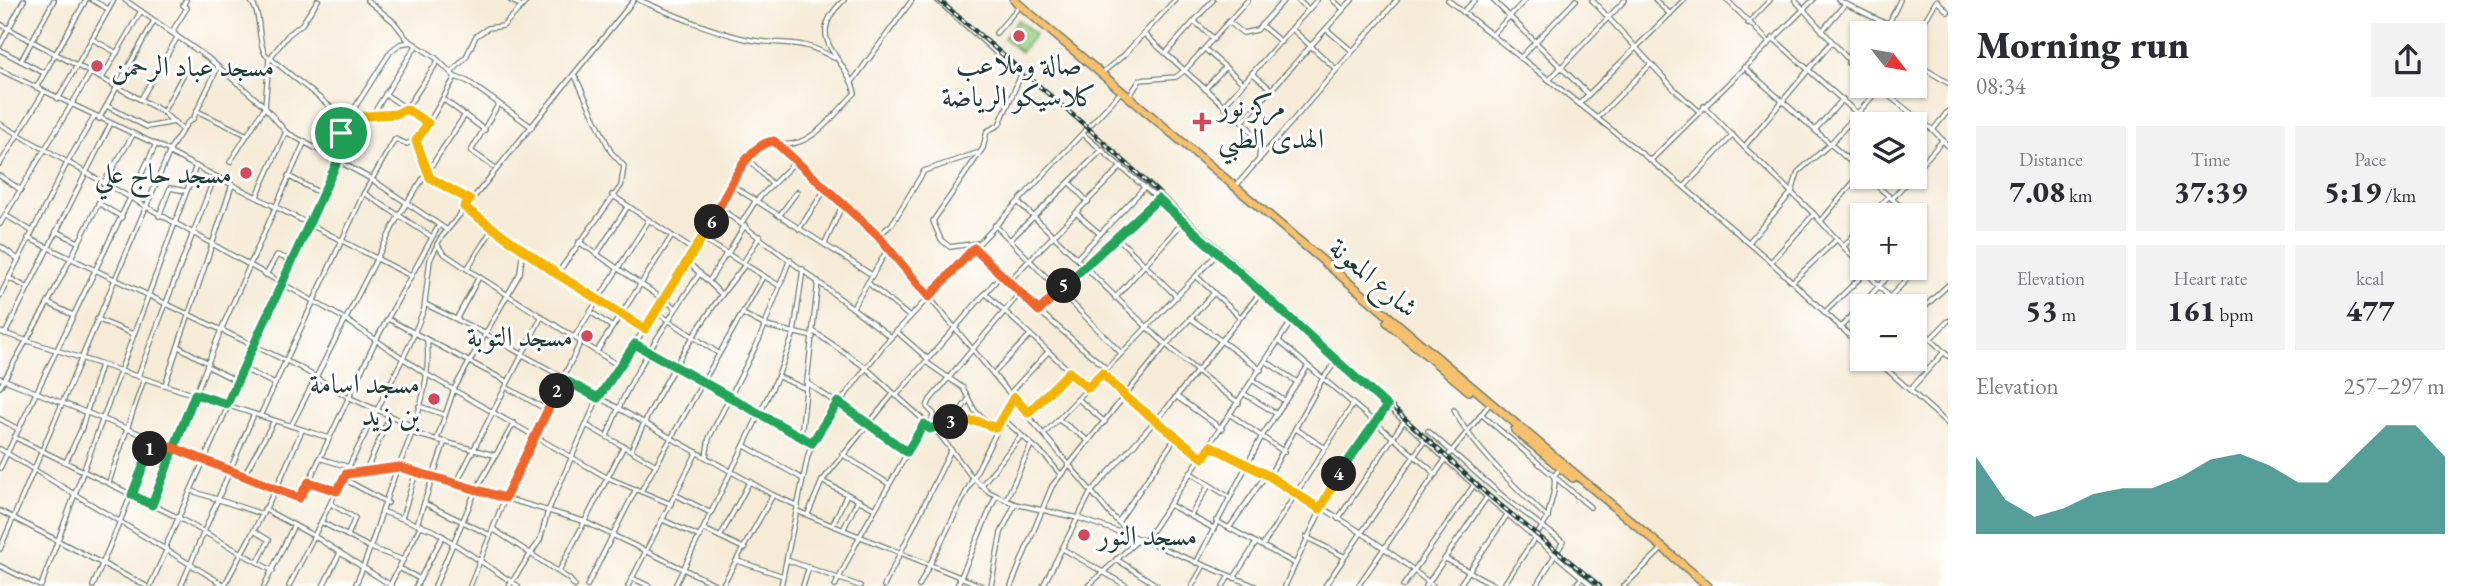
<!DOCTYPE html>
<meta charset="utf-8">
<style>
body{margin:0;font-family:"EB Garamond",Amiri,serif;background:#f2f2f3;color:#2b2b33;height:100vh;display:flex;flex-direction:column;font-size:26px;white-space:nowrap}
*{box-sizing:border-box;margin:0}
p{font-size:23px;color:#7c7c81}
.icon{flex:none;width:38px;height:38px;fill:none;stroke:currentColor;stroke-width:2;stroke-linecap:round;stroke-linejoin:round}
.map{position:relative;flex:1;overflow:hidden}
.panel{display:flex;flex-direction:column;background:#fff;width:525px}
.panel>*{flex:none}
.needle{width:46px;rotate:121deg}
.buttons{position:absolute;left:1850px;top:21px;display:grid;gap:14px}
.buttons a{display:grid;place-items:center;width:77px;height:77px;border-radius:0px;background:#fff;box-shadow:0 2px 5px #0004;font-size:35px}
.pin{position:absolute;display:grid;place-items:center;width:60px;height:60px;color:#fff;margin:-30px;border:4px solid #fff;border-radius:50%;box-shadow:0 2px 7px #0007}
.km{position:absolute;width:35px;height:35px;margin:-18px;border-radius:50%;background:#222;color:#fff;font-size:19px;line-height:35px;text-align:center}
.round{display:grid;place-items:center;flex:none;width:74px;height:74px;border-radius:0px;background:#f2f2f3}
.head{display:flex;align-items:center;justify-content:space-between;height:119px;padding:0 28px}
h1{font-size:38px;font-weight:800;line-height:52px}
.metrics{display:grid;grid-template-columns:repeat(3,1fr);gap:10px;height:119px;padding:7px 28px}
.metrics div{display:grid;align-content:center;border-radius:0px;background:#f2f2f3;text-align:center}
.metrics b{font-size:30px;font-weight:800}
.metrics small{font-size:19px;font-weight:400}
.metrics p{font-size:19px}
.chart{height:196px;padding:14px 28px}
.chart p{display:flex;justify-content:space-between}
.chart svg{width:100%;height:126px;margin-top:7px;fill:#0f766e;opacity:.7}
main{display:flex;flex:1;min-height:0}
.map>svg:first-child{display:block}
.green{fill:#9fd789;stroke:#5f8a5e;stroke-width:2}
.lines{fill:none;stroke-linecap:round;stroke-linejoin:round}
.minor-casing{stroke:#6a7a6d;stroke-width:6}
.highway-casing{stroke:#6a7a6d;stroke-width:10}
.minor{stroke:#fff;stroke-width:3.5}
.highway{stroke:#f7c06c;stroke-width:7}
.rail-casing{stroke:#1f3d34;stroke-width:4.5}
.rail{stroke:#fff;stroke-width:2;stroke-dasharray:5;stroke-linecap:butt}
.split-1-casing{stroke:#fff;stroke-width:14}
.split-2-casing{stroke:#fff;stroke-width:14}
.split-3-casing{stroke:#fff;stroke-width:14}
.split-4-casing{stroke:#fff;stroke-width:14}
.split-5-casing{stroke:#fff;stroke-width:14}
.split-6-casing{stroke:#fff;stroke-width:14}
.split-7-casing{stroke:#fff;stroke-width:14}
.split-1{stroke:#22a559;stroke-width:9}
.split-2{stroke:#f0652b;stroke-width:9}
.split-3{stroke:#22a559;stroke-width:9}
.split-4{stroke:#f5b400;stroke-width:9}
.split-5{stroke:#22a559;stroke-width:9}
.split-6{stroke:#f0652b;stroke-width:9}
.split-7{stroke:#f5b400;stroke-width:9}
.poi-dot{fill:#d1495b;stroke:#fff;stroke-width:2.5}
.labels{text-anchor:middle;stroke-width:6;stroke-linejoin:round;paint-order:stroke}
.poi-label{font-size:28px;fill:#1f3d34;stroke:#fff;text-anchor:start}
.street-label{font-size:28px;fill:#1f3d34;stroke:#fff}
</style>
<main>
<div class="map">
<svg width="1948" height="586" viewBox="0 0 1948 586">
<rect width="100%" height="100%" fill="#fff"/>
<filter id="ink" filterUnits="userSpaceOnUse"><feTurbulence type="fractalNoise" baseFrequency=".0143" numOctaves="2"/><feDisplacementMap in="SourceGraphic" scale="14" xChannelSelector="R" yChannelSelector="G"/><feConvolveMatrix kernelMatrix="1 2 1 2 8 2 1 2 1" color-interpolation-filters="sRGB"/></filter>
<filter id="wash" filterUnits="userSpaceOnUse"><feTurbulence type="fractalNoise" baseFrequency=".00686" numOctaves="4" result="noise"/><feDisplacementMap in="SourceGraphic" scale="28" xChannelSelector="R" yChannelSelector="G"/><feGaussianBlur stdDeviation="1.57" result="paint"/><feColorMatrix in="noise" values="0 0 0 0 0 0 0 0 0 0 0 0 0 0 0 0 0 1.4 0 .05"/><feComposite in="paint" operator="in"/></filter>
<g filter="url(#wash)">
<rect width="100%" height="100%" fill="#f5ebd7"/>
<!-- green -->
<polygon class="green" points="1018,20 1035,34 1021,52 1004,38"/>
</g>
<g filter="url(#ink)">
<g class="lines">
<defs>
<g id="minor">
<polyline points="92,0 108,9"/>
<polyline points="125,0 208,58 263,105 286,132 371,179 447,230"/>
<path d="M250,0C263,15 256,37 265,54L347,120"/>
<polyline points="367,0 394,22 407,39 436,58 455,77 467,81 532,127"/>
<polyline points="510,0 522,6"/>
<path d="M639,0C674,15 708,30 746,39C784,47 796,36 834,58"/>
<polyline points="937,0 1021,75 999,125 987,131 983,148 933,221 941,240 950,247 978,243"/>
<polyline points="1298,0 1309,10"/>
<polyline points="1333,0 1343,9"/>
<polyline points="1448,0 1684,187 1771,262 1862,347"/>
<polyline points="1493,0 1588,94"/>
<polyline points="1592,0 1676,91 1699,111"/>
<polyline points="1655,0 1670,14"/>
<polyline points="1727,0 1769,42"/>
<polyline points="1795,0 1862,75"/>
<polyline points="1838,0 1905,33"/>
<polyline points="1938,2 1948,12"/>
<polyline points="1463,12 1475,0"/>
<polyline points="1195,22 1214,39"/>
<polyline points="1229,22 1243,33 1257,30 1284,0"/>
<polyline points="1748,23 1770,0"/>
<polyline points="1889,23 1900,0"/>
<polyline points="0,24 160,110 182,129"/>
<polyline points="1261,25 1281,42"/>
<polyline points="1292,29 1336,69"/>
<polyline points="1326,29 1351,50"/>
<polyline points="1822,31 1844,5"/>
<polyline points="996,33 1017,9"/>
<polyline points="1877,33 1885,22"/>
<polyline points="1144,34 1249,128 1260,146 1259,160"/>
<polyline points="1493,34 1525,0"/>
<polyline points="1773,38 1869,124"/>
<polyline points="92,39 117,53"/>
<polyline points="1914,39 1937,0"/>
<polyline points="0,45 24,0"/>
<polyline points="1205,49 1243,83"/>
<polyline points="0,50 44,73"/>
<polyline points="1166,53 1213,0"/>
<polyline points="1520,58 1576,0"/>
<polyline points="21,61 54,0"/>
<polyline points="1914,62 1948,83"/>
<polyline points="1848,63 1862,48"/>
<polyline points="1744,67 1862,172"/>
<polyline points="0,70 170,151"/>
<polyline points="452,72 466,57 476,36 488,28 503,26 528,0"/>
<polyline points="1102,73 1124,55 1175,0"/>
<polyline points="1252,73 1272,90"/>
<polyline points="455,77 417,144 430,178 470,200"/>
<polyline points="102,78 141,11"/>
<polyline points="1549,80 1625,0"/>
<polyline points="852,82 912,0"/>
<polyline points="1876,86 1933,130 1948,146"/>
<polyline points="36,88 86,0"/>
<polyline points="1205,89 1225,67"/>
<polyline points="385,94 428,123"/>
<polyline points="1129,97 1140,80 1176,77 1185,70 1248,0"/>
<polyline points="58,99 114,0"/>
<polyline points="141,99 177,38 173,30 187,8 183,5 186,0"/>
<polyline points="443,99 485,130"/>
<polyline points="1579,104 1684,0"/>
<polyline points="1224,105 1317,0"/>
<polyline points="107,106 147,127 175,122"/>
<polyline points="1704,106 1744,147 1831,43"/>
<polyline points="197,111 247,135"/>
<polyline points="163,112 188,66"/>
<polyline points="350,117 396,114 406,109 438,61"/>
<polyline points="371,117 416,46"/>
<polyline points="1597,118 1651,64"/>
<polyline points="99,119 154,21"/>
<polyline points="1243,121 1352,0"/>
<polyline points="0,124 345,319 426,374 606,477 671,504"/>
<polyline points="1900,124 1909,112"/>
<polyline points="1815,130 1843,99"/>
<polyline points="1933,130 1948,111"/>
<polyline points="1083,134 1219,252 1487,497 1592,586"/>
<path d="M781,144C811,149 836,112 855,93C847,56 801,40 844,0"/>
<polyline points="1744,147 1814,214 1897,306"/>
<polyline points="170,153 411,276"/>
<polyline points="748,159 772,184"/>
<polyline points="1651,160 1813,0"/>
<polyline points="230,162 265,107 269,59 288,35 302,24 318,0"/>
<polyline points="0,164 44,92"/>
<polyline points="494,167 471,151 498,105"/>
<polyline points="1914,173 1943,140"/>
<polyline points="0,176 21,190"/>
<polyline points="288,176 322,194"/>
<polyline points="1867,177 1892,199 1911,177"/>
<polyline points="1070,183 1088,202"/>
<polyline points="103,184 133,135"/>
<polyline points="733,186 872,275"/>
<polyline points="1236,186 1397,0"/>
<polyline points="1684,187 1733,135"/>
<polyline points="364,193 432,237"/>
<polyline points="612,195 696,252"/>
<polyline points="257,196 286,132"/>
<polyline points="1892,199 1910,215"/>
<path d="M1018,202C1092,270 1156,345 1239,403"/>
<polyline points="98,203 122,217"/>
<polyline points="464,207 557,274 645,329"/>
<polyline points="720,208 891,337"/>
<polyline points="1076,213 1100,234"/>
<polyline points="5,215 32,231"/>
<polyline points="1872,215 1889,196"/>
<polyline points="159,216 170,188 186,191"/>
<polyline points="779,216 797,192"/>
<polyline points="1914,220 1914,222"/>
<polyline points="1821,221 1862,172"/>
<polyline points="742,222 755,202 796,161"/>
<polyline points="0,224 91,72"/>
<polyline points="995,225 1121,353"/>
<polyline points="799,229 825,190"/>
<polyline points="56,231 78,242"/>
<polyline points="878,236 892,224 924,171 977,153"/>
<polyline points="28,238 299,367 348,397 413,426"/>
<polyline points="1118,238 1177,297"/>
<polyline points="703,239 780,286"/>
<polyline points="1011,239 1103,149"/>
<polyline points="579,242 676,308"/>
<polyline points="1749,242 1792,192 1798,172 1830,144 1882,86"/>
<polyline points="825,243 842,206"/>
<polyline points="437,244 443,253 467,269 619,366"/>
<polyline points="0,246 18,259"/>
<polyline points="1844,246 1862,226"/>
<polyline points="973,248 1039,311 1106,368"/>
<polyline points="597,254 628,206"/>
<polyline points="727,255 745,225"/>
<polyline points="1077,258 1145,187"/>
<polyline points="1771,262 1814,214"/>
<polyline points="743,263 760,236"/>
<polyline points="690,264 721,294"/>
<polyline points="467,269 493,228"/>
<polyline points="557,274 621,186 624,166 611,152 575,76"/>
<polyline points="266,275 277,255 293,261"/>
<polyline points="1196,276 1240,317"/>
<polyline points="9,278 28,288"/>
<polyline points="709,281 726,254"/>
<polyline points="1793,281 1837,239"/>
<polyline points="1008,282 1122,166"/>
<polyline points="868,283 910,317"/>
<polyline points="985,293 1088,388"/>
<polyline points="0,296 67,163 94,117"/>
<polyline points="1115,298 1184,221"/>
<polyline points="48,303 73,315"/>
<polyline points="425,304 484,333 773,495 798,506"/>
<polyline points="1881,306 1921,265"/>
<polyline points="853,307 888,249"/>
<polyline points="1040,310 1158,199"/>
<polyline points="591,312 612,327"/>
<polyline points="656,312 718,353"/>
<polyline points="1824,313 1870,268"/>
<polyline points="743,314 766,326 813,337"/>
<polyline points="1914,317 1948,285"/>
<polyline points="457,318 479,277"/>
<polyline points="1190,318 1261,370"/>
<polyline points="97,319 133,334"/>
<polyline points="388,319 508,382"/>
<polyline points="1914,323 1948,356"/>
<polyline points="1840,328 1896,268"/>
<polyline points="813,331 865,367 939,434 972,477 989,492 1015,504 1078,518 1140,539 1255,586"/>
<polyline points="896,331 928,359"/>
<polyline points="0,332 329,438"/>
<polyline points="1914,333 1919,328"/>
<polyline points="5,334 110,125"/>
<polyline points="575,336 649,220"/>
<polyline points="1852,338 1862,327"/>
<polyline points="1930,339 1948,321"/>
<polyline points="1280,342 1436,474"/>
<polyline points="635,344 812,443"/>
<polyline points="179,347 208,363"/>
<polyline points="597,351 672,236"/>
<polyline points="1875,359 1948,424"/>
<polyline points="926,362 963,388 975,411 989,424"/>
<polyline points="1267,362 1297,382"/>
<polyline points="207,366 237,381"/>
<polyline points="1884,367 1891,359"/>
<polyline points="244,369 275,384"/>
<polyline points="993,374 1030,335"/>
<polyline points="1102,374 1126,397 1203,458"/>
<polyline points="138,376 215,176"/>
<polyline points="779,377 806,389"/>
<polyline points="0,378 301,498 377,338 439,225"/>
<polyline points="1254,381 1285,401"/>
<polyline points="806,382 907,452"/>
<polyline points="165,385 232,185"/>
<polyline points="0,387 48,303 107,187"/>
<polyline points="506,387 547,410"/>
<polyline points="1910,390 1944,352"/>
<polyline points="1010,393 1048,352"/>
<polyline points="1246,395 1277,414"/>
<polyline points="896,396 1001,275"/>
<polyline points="1177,397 1222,429"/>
<polyline points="1078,399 1105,422"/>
<polyline points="419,406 445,415"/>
<path d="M1454,410C1472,446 1518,490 1548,518L1503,586"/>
<polyline points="1028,413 1069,372"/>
<polyline points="1481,414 1590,507"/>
<polyline points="1231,415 1284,452"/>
<polyline points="260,416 364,193 395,139 407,144 417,138"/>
<polyline points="1002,418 1046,457 1061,475"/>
<polyline points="0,419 18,429"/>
<polyline points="955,420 977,421 996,428"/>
<polyline points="1059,420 1089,441"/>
<polyline points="586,425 656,465"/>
<polyline points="291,426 399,215 465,115"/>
<polyline points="928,427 934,414 927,407 930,400 1020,293"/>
<polyline points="932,428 953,421 968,400"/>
<polyline points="1296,429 1325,448"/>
<polyline points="1428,431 1505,498 1563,542 1536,586"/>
<polyline points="411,433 494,455"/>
<polyline points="1044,434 1219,252"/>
<path d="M607,436C629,377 665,325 700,273"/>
<polyline points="801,436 818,281"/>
<polyline points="14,437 179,518 273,571"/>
<polyline points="437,439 454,389 520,273 523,248"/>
<polyline points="745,446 803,479"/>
<path d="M1211,446C1287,486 1367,530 1433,586"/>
<polyline points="0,449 226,586"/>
<path d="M631,450C662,384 698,322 745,265"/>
<polyline points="842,454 889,484"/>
<polyline points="706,457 709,438 759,340 790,259"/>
<polyline points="319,458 349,467"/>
<polyline points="66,462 81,430 101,365"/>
<polyline points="0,468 156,144"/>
<polyline points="366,471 390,415"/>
<polyline points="346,474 399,467 583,521 719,586"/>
<polyline points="1192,474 1229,497"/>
<polyline points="244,475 274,421"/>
<polyline points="1269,476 1322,380 1338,359"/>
<polyline points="344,479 388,503"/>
<polyline points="822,481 875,509"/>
<polyline points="109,482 144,379"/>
<polyline points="309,482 337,491"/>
<polyline points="456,484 542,316"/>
<polyline points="981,486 1021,436"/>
<polyline points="192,491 262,514"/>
<polyline points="641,491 763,277"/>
<polyline points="676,495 711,513"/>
<polyline points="1006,500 1031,445"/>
<polyline points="424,503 490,535"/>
<polyline points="152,504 221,330 305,141"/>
<polyline points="331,504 355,518 348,535"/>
<polyline points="1170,505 1213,528"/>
<polyline points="264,509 314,536 392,586"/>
<polyline points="0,511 146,586"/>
<polyline points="797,511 982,586"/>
<polyline points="384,512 435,531 518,586"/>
<polyline points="808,514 822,481 893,394"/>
<polyline points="1191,515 1209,485"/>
<polyline points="402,518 416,472"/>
<path d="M1548,518C1549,503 1557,491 1554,476L1560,468"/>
<polyline points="1338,519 1404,421"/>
<polyline points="663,520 700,537"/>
<polyline points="1216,521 1294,563"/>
<polyline points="321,522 371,548 403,560"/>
<polyline points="1118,522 1176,437"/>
<polyline points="417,524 445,441"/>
<polyline points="833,524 847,494"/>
<polyline points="844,528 858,500"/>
<polyline points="1229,528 1266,475"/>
<polyline points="493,529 569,579 575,586"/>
<polyline points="704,529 745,549"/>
<polyline points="254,531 269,540 258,562"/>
<polyline points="720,537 750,481"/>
<polyline points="1306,537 1343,556"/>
<polyline points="1145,541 1293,319"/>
<polyline points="1263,545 1352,406"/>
<polyline points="165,548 339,157 343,126 391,51 400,44 411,42"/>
<polyline points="0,549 172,146 187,123 193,119 218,67"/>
<polyline points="1063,549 1127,586"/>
<polyline points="1116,559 1158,586"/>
<polyline points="1446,559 1496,586"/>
<polyline points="787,560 860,586"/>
<polyline points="738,561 783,576"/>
<polyline points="1196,563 1262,436 1308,366"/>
<polyline points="0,566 40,586"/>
<polyline points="399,568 420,579"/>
<polyline points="559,571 624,446"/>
<polyline points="632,578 649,586"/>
<polyline points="1234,578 1256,543"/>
<polyline points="225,584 276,489 302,430"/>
<polyline points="390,585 421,525"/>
<polyline points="41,586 196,166"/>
<polyline points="93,586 154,440"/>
<polyline points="150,586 167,549"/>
<polyline points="181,586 254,414"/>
<polyline points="264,586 294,525"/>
<polyline points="289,586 410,344 424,309 430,260 440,239 634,0"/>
<polyline points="323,586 340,553"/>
<path d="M355,586C373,548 381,508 397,470C414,432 432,383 427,341"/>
<polyline points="416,586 443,536"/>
<polyline points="435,586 476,490 514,423"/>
<polyline points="470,586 505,498 581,341"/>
<polyline points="509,586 540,540 548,511 598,398 689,263 733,186 738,169 752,153 770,141 779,144 842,206 878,236 1111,515 1135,539"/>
<polyline points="587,586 636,489"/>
<polyline points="628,586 697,452"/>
<polyline points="675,586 778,376 794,333 803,269"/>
<polyline points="722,586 773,495"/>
<polyline points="781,586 808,455 818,431 883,346 1121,92"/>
<polyline points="803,586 809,567"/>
<polyline points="835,586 861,534 924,424"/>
<polyline points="884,586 950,452"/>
<polyline points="919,586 1014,397"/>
<polyline points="957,586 996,496"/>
<polyline points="991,586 1001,533 1015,504"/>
<polyline points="1011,586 1052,486 1165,346 1214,293"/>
<polyline points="1043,586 1091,492 1167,408 1261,292"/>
<polyline points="1088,586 1138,540"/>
<polyline points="1192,586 1203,567"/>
<polyline points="1223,586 1229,576"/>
<polyline points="1285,586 1336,478 1387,406"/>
<polyline points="1325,586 1425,440"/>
<polyline points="1358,586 1447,457 1488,406"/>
<polyline points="1403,586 1474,485"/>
<polyline points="1426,586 1487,497"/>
<polyline points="1459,586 1507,515"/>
<polyline points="1575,586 1582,577"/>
<polyline points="1624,586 1663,548"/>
</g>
<g id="highway">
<polyline points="1014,0 1708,586"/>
<polyline points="1387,322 1469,391"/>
<polyline points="1515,430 1573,478"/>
</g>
</defs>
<!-- minor casing -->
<use href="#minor" class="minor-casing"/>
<!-- highway casing -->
<use href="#highway" class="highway-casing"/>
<!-- minor -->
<use href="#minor" class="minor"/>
<!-- highway -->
<use href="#highway" class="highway"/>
<defs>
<polyline id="rail" points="939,0 1088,128 1488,495 1600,586"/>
</defs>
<!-- rail casing -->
<use href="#rail" class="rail-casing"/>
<!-- rail -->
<use href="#rail" class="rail"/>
</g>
</g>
<g class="lines" filter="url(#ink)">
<defs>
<polyline id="split-1" points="150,449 132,495 152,505 195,394 227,404 339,158 341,133"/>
<polyline id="split-2" points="150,449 154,440 299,498 309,482 337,491 346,474 399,467 505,498 557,391"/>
<polyline id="split-3" points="557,391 563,379 598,398 635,344 812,443 838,402 907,452 924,424 930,429 951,422"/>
<polyline id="split-4" points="951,422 977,421 996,428 1014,397 1028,413 1069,372 1088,388 1102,373 1126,397 1203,458 1211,446 1269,476 1320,509 1339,474"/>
<polyline id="split-5" points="1064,286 1158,199 1387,406 1339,474"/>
<path id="split-6" d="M712,222C725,199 744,144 774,141L878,236L929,297L974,248L1039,311L1064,286"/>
<polyline id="split-7" points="341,133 350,117 396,114 406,109 428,123 416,141 430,178 470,200 464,207 557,274 645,329 712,222"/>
</defs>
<!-- split-1 casing -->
<use href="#split-1" class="split-1-casing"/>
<!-- split-2 casing -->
<use href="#split-2" class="split-2-casing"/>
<!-- split-3 casing -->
<use href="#split-3" class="split-3-casing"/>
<!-- split-4 casing -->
<use href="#split-4" class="split-4-casing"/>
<!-- split-5 casing -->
<use href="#split-5" class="split-5-casing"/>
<!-- split-6 casing -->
<use href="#split-6" class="split-6-casing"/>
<!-- split-7 casing -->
<use href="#split-7" class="split-7-casing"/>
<!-- split-1 -->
<use href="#split-1" class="split-1"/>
<!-- split-2 -->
<use href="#split-2" class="split-2"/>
<!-- split-3 -->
<use href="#split-3" class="split-3"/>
<!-- split-4 -->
<use href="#split-4" class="split-4"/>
<!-- split-5 -->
<use href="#split-5" class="split-5"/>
<!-- split-6 -->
<use href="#split-6" class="split-6"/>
<!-- split-7 -->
<use href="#split-7" class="split-7"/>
</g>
<!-- markers -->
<g class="poi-dot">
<circle cx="1019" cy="36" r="7"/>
<circle cx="97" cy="66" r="7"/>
<path d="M1198.5 111.5h7v7h7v7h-7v7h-7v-7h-7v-7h7z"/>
<circle cx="246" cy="173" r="7"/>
<circle cx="587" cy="336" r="7"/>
<circle cx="434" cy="399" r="7"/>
<circle cx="1084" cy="535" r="7"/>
</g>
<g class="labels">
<!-- poi labels -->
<g class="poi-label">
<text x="1019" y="74" text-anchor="middle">صالة وملاعب<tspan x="1019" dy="32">كلاسيكو الرياضة</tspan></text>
<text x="111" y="76">مسجد عباد الرحمن</text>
<text x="1218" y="116">مركز نور<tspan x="1218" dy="32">الهدى الطبي</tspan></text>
<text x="232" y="183" text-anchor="end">مسجد حاج علي</text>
<text x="573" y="346" text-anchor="end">مسجد التوبة</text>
<text x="420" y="393" text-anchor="end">مسجد اسامة<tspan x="420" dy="32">بن زيد</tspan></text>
<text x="1098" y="545">مسجد النور</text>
</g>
<!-- street labels -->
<g class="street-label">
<text transform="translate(1374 277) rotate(40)" y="10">شارع المعونة</text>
</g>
</g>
</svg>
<div class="buttons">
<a><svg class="needle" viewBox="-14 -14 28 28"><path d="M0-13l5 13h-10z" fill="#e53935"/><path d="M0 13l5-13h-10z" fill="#7c7c81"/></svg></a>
<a><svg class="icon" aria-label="layers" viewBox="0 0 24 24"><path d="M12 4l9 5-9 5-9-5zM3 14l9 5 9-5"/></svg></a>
<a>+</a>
<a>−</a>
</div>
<div class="pin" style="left:341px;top:133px;background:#1e9e55"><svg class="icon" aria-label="arrive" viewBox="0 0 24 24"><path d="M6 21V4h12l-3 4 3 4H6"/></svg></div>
<b class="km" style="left:150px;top:449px">1</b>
<b class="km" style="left:557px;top:391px">2</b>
<b class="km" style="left:951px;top:422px">3</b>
<b class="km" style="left:1339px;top:474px">4</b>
<b class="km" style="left:1064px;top:286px">5</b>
<b class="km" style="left:712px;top:222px">6</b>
</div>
<section class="panel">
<div class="head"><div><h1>Morning run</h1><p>08:34</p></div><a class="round"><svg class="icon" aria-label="share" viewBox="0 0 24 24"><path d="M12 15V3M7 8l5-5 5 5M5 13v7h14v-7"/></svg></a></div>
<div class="metrics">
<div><p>Distance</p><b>7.08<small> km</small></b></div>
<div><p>Time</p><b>37:39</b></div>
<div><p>Pace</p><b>5:19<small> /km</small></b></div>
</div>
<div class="metrics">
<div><p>Elevation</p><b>53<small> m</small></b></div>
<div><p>Heart rate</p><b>161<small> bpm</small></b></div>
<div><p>kcal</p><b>477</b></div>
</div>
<div class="chart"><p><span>Elevation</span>257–297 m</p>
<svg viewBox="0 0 160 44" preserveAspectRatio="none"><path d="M0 44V17L10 32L20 38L30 35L40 30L50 28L60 28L70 24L80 18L90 16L100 20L110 26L120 26L130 16L140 6L150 6L160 17V44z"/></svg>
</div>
</section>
</main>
